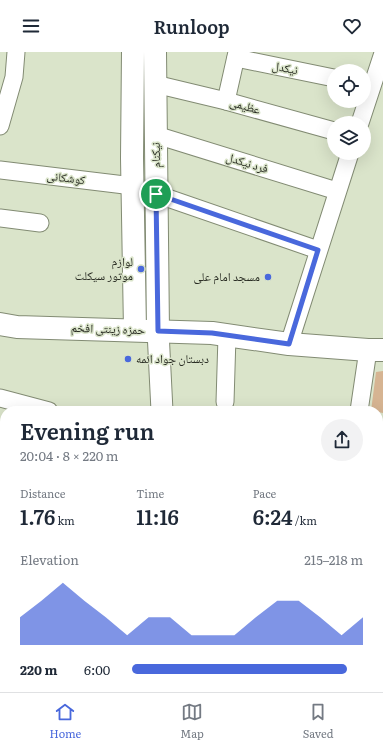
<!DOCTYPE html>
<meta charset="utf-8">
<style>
body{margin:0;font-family:Literata,"Noto Naskh Arabic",serif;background:#f2f2f3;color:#1f2937;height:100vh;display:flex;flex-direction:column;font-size:15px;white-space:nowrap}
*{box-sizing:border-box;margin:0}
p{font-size:13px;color:#747a83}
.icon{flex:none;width:22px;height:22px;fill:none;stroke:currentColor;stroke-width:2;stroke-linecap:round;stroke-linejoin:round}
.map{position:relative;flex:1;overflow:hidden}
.panel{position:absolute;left:0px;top:354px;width:383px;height:286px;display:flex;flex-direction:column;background:#fff;border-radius:16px 16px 0 0;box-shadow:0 4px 16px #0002}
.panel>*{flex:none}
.fabs{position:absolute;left:327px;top:12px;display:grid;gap:8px}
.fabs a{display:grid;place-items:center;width:44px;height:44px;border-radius:50%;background:#fff;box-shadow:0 4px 16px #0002;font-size:20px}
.pin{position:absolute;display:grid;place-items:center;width:34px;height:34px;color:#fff;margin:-17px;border:2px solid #fff;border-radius:50%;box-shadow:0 1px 4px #0007}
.round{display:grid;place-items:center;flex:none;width:42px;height:42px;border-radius:21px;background:#f2f2f3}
.overview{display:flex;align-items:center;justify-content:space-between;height:68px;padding:0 20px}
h1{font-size:22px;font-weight:600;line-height:30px}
.metrics{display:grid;grid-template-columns:repeat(3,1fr);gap:6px;height:68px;padding:4px 20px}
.metrics div{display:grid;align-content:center}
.metrics b{font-size:20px;font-weight:600}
.metrics small{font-size:11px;font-weight:400}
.metrics p{font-size:11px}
.chart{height:112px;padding:8px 20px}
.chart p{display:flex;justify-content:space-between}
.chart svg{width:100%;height:72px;margin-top:4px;fill:#4968dc;opacity:.7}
ul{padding:0 20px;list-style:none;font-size:13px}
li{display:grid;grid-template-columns:64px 48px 1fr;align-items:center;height:30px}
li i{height:10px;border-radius:5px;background:#4968dc}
header{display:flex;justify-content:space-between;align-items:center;height:52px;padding:0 20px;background:#fff;font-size:18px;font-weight:600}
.tab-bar{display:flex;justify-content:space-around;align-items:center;height:56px;border-top:1px solid #e0e1e3;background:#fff;font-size:11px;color:#747a83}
.tab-bar a{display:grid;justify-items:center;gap:2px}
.tab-bar .selected{color:#4968dc}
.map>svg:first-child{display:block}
.green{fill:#d6b492}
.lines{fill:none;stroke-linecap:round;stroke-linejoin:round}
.minor-casing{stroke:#828b73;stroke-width:19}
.tertiary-casing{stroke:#828b73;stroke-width:23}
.secondary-casing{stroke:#828b73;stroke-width:24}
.minor{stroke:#fff;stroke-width:17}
.tertiary{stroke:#fff;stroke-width:21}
.secondary{stroke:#fff;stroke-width:22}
.route-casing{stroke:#fff;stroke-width:8}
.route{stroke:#4968dc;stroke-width:5}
.poi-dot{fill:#4968dc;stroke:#dae4ca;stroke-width:1.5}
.labels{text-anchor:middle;stroke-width:3;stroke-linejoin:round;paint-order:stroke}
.street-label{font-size:12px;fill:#292c23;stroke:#dae4ca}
.poi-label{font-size:12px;fill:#292c23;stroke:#dae4ca;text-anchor:end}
</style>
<header><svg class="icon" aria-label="menu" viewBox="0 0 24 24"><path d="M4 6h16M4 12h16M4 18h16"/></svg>Runloop<svg class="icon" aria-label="heart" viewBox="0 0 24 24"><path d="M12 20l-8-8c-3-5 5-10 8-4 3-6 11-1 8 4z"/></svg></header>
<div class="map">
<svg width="383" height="640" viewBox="0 0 383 640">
<rect width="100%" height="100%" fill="#dae4ca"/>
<!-- green -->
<polygon class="green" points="383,319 383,361 378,360 378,359 371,359 376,320"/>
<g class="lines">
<defs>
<g id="minor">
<polyline points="236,6 334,26"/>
<polyline points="155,32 226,49 334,79"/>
<polyline points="226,49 237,0"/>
<polyline points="360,71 383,1"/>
<polyline points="0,74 14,25 16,0"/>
<polyline points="156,83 337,139"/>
<polyline points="0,118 133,134"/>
<polyline points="156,142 318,198"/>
<polyline points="0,166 40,171"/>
<polyline points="289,292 350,101"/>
<polyline points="0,346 49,359"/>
<polyline points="225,350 227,284"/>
<polyline points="359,359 368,298"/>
<polyline points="0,442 5,426"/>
<polyline points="0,467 5,469"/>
<polyline points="378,472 383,472"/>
<polyline points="0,542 5,543"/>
<polyline points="0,573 5,566"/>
<polyline points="0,623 1,623"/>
<polyline points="80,640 93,635"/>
</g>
<g id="tertiary">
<polyline points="158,279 162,359"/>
<polyline points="261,640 262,635"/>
</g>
<g id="secondary">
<polyline points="133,0 132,106 135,278"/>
<polyline points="155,0 158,279"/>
<polyline points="0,272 17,275 212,281 289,292 368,298 383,298"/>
</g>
</defs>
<!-- minor casing -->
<use href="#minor" class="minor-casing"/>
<!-- tertiary casing -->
<use href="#tertiary" class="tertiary-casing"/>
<!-- secondary casing -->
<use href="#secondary" class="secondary-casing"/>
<!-- minor -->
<use href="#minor" class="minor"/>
<!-- tertiary -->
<use href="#tertiary" class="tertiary"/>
<!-- secondary -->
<use href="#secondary" class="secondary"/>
</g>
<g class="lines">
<defs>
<polygon id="route" points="156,142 318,198 289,292 212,281 158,279"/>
</defs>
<!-- route casing -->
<use href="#route" class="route-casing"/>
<!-- route -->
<use href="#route" class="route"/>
</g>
<!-- markers -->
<g class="poi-dot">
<circle cx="141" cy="217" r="4"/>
<circle cx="268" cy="225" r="4"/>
<circle cx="128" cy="307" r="4"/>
</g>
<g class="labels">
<!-- street labels -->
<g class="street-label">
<text transform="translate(285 16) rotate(11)" y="4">نیکدل</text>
<text transform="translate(245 54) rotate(16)" y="4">عظیمی</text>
<text transform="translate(156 103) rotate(-91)" y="4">نیکنام</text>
<text transform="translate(247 111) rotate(17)" y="4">فرد نیکدل</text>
<text transform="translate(66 126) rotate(7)" y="4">کوشکانی</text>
<text transform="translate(108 277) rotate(2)" y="4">حمزه زینتی افخم</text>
</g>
<!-- poi labels -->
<g class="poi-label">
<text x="133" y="214">لوازم<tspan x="133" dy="14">موتور سیکلت</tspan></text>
<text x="260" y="229">مسجد امام علی</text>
<text x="136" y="311" text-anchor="start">دبستان جواد ائمه</text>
</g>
</g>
</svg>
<div class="fabs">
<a><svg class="icon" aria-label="locate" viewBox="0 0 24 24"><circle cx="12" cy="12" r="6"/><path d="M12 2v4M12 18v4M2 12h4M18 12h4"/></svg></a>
<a><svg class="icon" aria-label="layers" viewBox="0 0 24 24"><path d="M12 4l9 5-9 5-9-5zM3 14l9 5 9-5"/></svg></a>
</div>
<div class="pin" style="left:156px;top:142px;background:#1e9e55"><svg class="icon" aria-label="arrive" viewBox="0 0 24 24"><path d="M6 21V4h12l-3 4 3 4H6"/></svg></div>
<section class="panel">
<div class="overview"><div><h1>Evening run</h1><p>20:04 · 8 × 220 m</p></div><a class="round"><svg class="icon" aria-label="share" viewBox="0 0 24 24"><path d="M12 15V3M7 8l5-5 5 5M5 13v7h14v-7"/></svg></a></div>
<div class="metrics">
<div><p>Distance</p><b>1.76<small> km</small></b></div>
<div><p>Time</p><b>11:16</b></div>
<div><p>Pace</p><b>6:24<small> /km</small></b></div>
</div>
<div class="chart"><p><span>Elevation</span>215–218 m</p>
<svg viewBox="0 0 160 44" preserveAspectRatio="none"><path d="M0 44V27L10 17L20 6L30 17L40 27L50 38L60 27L70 27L80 38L90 38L100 38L110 27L120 17L130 17L140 27L150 38L160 27V44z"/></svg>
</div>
<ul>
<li><b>220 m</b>6:00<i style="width:93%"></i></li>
</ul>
</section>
</div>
<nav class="tab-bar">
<a class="selected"><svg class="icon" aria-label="home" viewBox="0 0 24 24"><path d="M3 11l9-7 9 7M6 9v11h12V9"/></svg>Home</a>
<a><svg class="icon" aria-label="map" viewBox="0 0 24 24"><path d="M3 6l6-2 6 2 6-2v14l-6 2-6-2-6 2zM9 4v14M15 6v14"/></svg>Map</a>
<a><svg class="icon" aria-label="saved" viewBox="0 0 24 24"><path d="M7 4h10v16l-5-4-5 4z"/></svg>Saved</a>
</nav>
